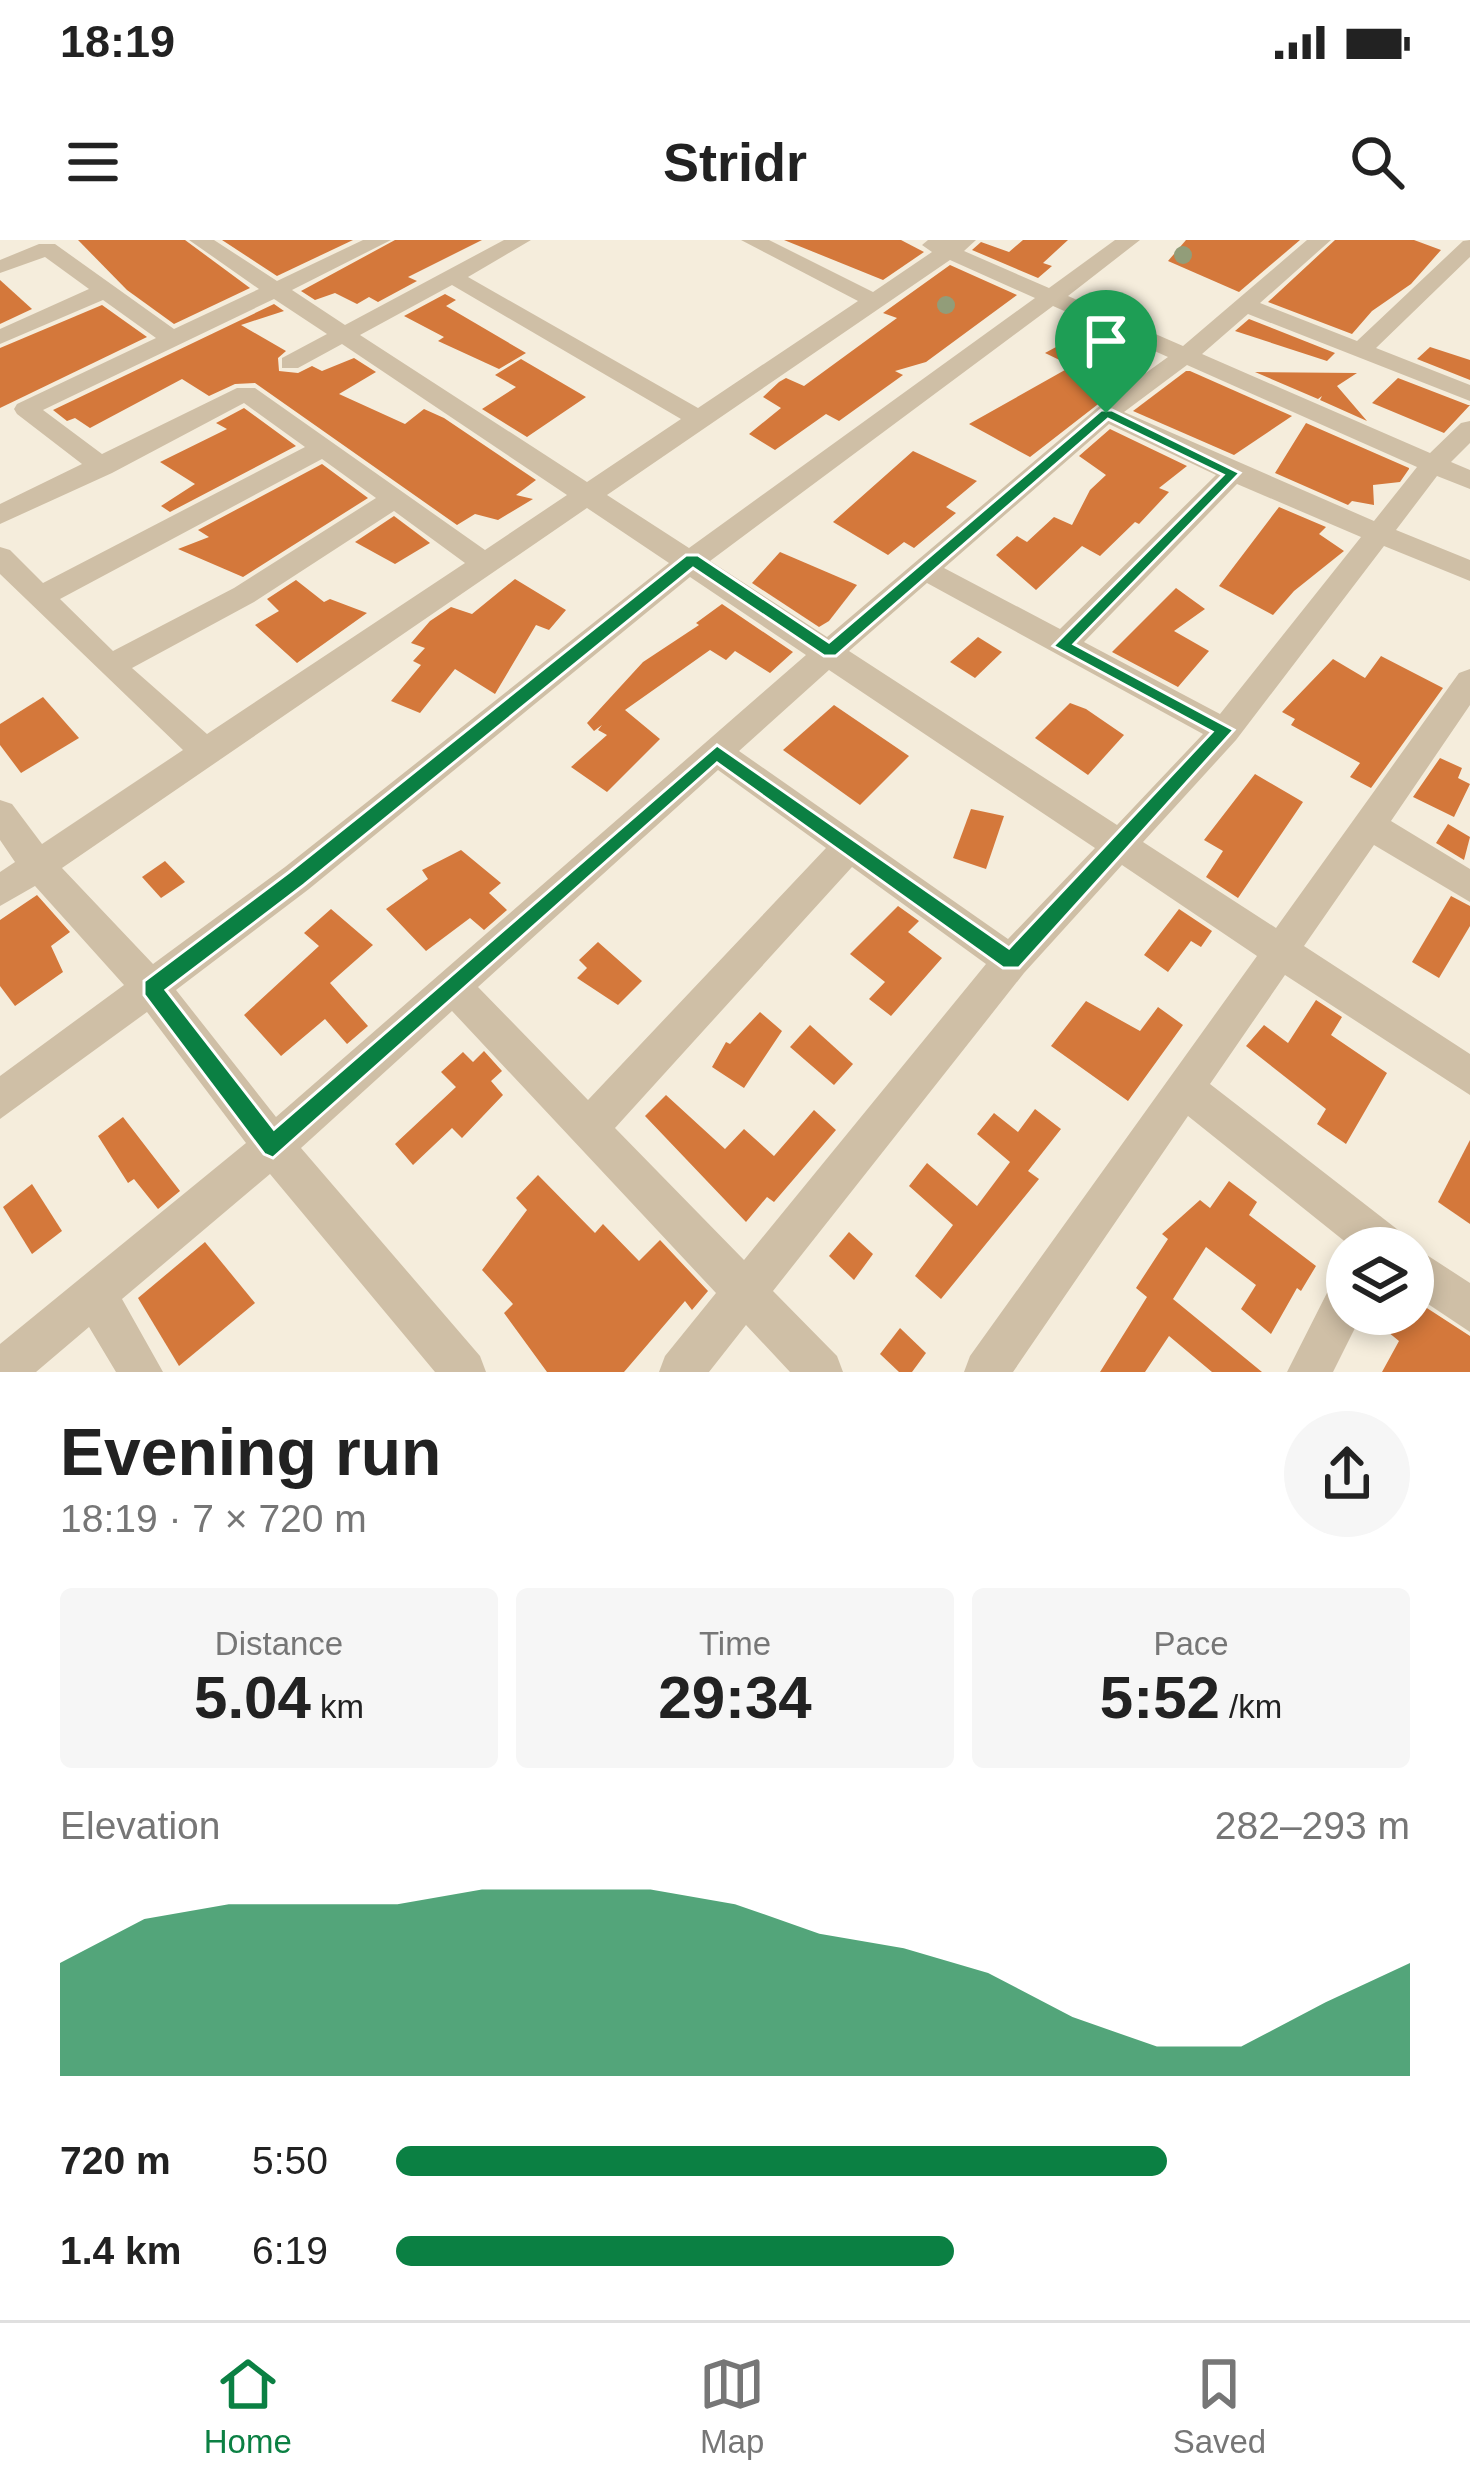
<!DOCTYPE html>
<meta charset="utf-8">
<style>
body{margin:0;font-family:Arial,sans-serif;background:#f6f6f6;color:#222;height:100vh;display:flex;flex-direction:column;font-size:45px;white-space:nowrap}
*{box-sizing:border-box;margin:0}
p{font-size:39px;color:#767676}
.icon{flex:none;width:66px;height:66px;fill:none;stroke:currentColor;stroke-width:2;stroke-linecap:round;stroke-linejoin:round}
.map{position:relative;height:1132px;overflow:hidden}
.panel{display:flex;flex-direction:column;background:#fff;flex:1}
.panel>*{flex:none}
.fabs{position:absolute;left:1326px;top:987px;display:grid;gap:24px}
.fabs a{display:grid;place-items:center;width:108px;height:108px;border-radius:50%;background:#fff;box-shadow:0 6px 18px #0003;font-size:60px}
.pin{position:absolute;display:grid;place-items:center;width:102px;height:102px;color:#fff;margin:-123px -51px;border-radius:50% 50% 50% 0;rotate:-45deg;box-shadow:0 0 12px #0007}
.pin .icon{rotate:45deg}
.round{display:grid;place-items:center;flex:none;width:126px;height:126px;border-radius:63px;background:#f6f6f6}
.headline{display:flex;align-items:center;justify-content:space-between;height:204px;padding:0 60px}
h1{font-size:66px;font-weight:800;line-height:90px}
.metrics{display:grid;grid-template-columns:repeat(3,1fr);gap:18px;height:204px;padding:12px 60px}
.metrics div{display:grid;align-content:center;border-radius:12px;background:#f6f6f6;text-align:center}
.metrics b{font-size:60px;font-weight:800}
.metrics small{font-size:33px;font-weight:400}
.metrics p{font-size:33px}
.chart{height:336px;padding:24px 60px}
.chart p{display:flex;justify-content:space-between}
.chart svg{width:100%;height:216px;margin-top:12px;fill:#0b8043;opacity:.7}
ul{padding:0 60px;list-style:none;font-size:39px}
li{display:grid;grid-template-columns:192px 144px 1fr;align-items:center;height:90px}
li i{height:30px;border-radius:15px;background:#0b8043}
.status{display:flex;justify-content:space-between;align-items:center;height:84px;padding:0 60px;background:#fff;direction:ltr}
.status svg{height:33px;fill:currentColor}
header{display:flex;justify-content:space-between;align-items:center;height:156px;padding:0 60px;background:#fff;font-size:54px;font-weight:800}
.tabs{display:flex;justify-content:space-around;align-items:center;height:168px;border-top:3px solid #e0e0e0;background:#fff;font-size:33px;color:#767676}
.tabs a{display:grid;justify-items:center;gap:6px}
.tabs .selected{color:#0b8043}
.map>svg:first-child{display:block}
.building{fill:#d4783b}
.lines{fill:none;stroke-linecap:round;stroke-linejoin:round}
.minor{fill:#cfbfa6;fill-rule:evenodd}
.tree{fill:#929d79}
.route{fill:#0b8043;stroke:#fff;stroke-width:3;fill-rule:evenodd}
</style>
<div class="status"><b>18:19</b><svg viewBox="0 0 49 12"><path d="M0 12V9h3v3zM5 12V6h3v6zM10 12V3h3v9zM15 12V0h3v12zM26 1h20v11H26zM47 4h2v5h-2z"/></svg></div>
<header><svg class="icon" aria-label="menu" viewBox="0 0 24 24"><path d="M4 6h16M4 12h16M4 18h16"/></svg>Stridr<svg class="icon" aria-label="search" viewBox="0 0 24 24"><circle cx="10" cy="10" r="6"/><path d="M15 15l6 6"/></svg></header>
<div class="map">
<svg width="1470" height="1132" viewBox="0 0 1470 1132">
<rect width="100%" height="100%" fill="#f5eddc"/>
<!-- building -->
<g class="building">
<polygon points="78,0 185,0 250,48 174,84 127,50"/>
<polygon points="222,0 353,0 277,36"/>
<polygon points="395,0 482,0 408,37 417,41 378,62 369,57 357,64 335,53 315,60 301,51"/>
<polygon points="784,0 901,0 924,12 883,40"/>
<polygon points="1023,0 1068,0 1043,23 1052,26 1038,38 972,10 981,2 1009,12"/>
<polygon points="1186,0 1300,0 1239,52 1168,21"/>
<polygon points="1335,0 1414,0 1441,10 1411,44 1372,71 1352,94 1268,62"/>
<polygon points="950,25 1017,55 926,122 895,131 903,135 839,181 826,174 775,210 749,194 781,168 763,157 779,142 786,138 804,146 897,78 883,73"/>
<polygon points="0,40 32,69 0,84"/>
<polygon points="445,54 456,60 446,66 526,113 499,129 438,101 444,97 404,76"/>
<polygon points="274,64 284,71 241,85 286,111 278,118 279,131 298,133 312,126 322,131 354,118 376,132 339,154 405,184 424,169 444,178 536,240 516,255 533,259 498,280 475,274 457,285 255,143 235,144 209,156 182,139 90,188 75,178 67,181 53,170"/>
<polygon points="102,65 147,97 0,168 0,108"/>
<polygon points="1249,79 1335,113 1327,121 1235,91"/>
<polygon points="1091,88 1124,102 1151,123 1030,217 969,184 1072,126 1045,113"/>
<polygon points="1430,107 1470,120 1470,140 1417,119"/>
<polygon points="521,119 586,157 527,197 482,169 516,147 495,135"/>
<polygon points="1186,131 1190,131 1292,176 1234,215 1133,171"/>
<polygon points="1255,132 1357,133 1337,146 1367,181 1320,160 1322,156 1318,159"/>
<polygon points="1398,138 1468,165 1470,165 1444,193 1372,163"/>
<polygon points="244,168 296,206 170,272 161,266 195,244 160,222 227,189 216,183"/>
<polygon points="1306,183 1409,228 1409,229 1400,242 1373,245 1374,265 1352,261 1348,265 1275,233"/>
<polygon points="1110,189 1187,226 1159,248 1169,252 1139,284 1135,282 1100,316 1082,306 1036,350 996,315 1017,296 1027,302 1054,277 1072,285 1090,250 1106,235 1079,216"/>
<polygon points="913,211 977,241 946,267 956,273 914,308 904,302 888,315 833,282"/>
<polygon points="322,224 368,258 243,337 178,309 209,297 198,290"/>
<polygon points="1279,267 1326,287 1319,294 1344,311 1294,351 1273,375 1219,346"/>
<polygon points="394,276 430,303 395,324 355,302"/>
<polygon points="780,312 857,345 829,381 819,387 752,343"/>
<polygon points="515,339 566,370 549,390 536,385 495,454 455,429 420,473 391,461 421,425 413,421 425,408 411,403 430,381 451,367 472,374"/>
<polygon points="296,340 324,362 330,359 367,373 297,423 255,385 279,371 267,359"/>
<polygon points="1176,348 1205,369 1174,391 1209,411 1178,447 1112,412"/>
<polygon points="722,364 793,412 770,433 735,411 726,420 710,410 625,470 660,499 607,552 571,527 607,495 598,490 602,485 594,491 587,483 643,422 699,385 696,383"/>
<polygon points="978,397 1002,412 975,438 950,422"/>
<polygon points="1381,416 1443,448 1371,548 1350,537 1360,523 1291,485 1295,479 1282,472 1333,419 1365,438"/>
<polygon points="43,457 79,498 21,533 0,505 0,484"/>
<polygon points="1070,463 1086,469 1124,495 1088,535 1035,498"/>
<polygon points="834,465 909,516 860,565 783,510"/>
<polygon points="1440,518 1462,528 1458,538 1470,544 1454,577 1413,557"/>
<polygon points="1255,534 1303,562 1238,658 1206,637 1223,611 1204,600"/>
<polygon points="971,569 1004,576 986,629 953,618"/>
<polygon points="1448,584 1470,597 1464,620 1436,603"/>
<polygon points="461,610 501,643 489,653 507,670 484,690 470,678 426,711 386,669 428,639 422,630"/>
<polygon points="165,621 185,642 161,658 142,637"/>
<polygon points="37,655 70,692 51,706 63,732 15,766 0,746 0,680"/>
<polygon points="1451,656 1470,666 1470,686 1439,738 1412,722"/>
<polygon points="898,666 919,681 908,692 942,718 891,776 869,759 885,742 850,714"/>
<polygon points="331,669 373,705 330,743 368,786 347,804 325,779 281,816 244,775 319,706 304,693"/>
<polygon points="1179,669 1212,691 1201,707 1191,701 1168,732 1144,715"/>
<polygon points="598,702 642,741 618,765 577,738 587,728 579,720"/>
<polygon points="1316,760 1342,777 1331,795 1387,833 1346,904 1317,884 1326,869 1246,806 1264,785 1288,803"/>
<polygon points="1086,761 1140,791 1158,767 1183,785 1128,861 1051,806"/>
<polygon points="760,772 782,791 744,848 712,827 726,802 730,804"/>
<polygon points="810,785 853,824 834,845 790,807"/>
<polygon points="484,811 502,831 491,841 503,855 462,898 452,888 413,925 395,904 456,847 441,832 463,812 473,822"/>
<polygon points="666,855 725,909 744,889 774,916 814,870 836,890 774,962 767,957 746,982 645,876"/>
<polygon points="1035,869 1061,889 1028,931 1039,939 941,1059 915,1036 953,985 909,946 927,923 977,966 1010,922 977,894 994,873 1018,892"/>
<polygon points="123,877 180,951 158,969 134,939 128,943 98,896"/>
<polygon points="1470,900 1470,984 1438,962"/>
<polygon points="538,935 595,993 603,984 639,1021 660,1000 708,1051 692,1070 685,1061 624,1132 547,1132 504,1073 513,1064 482,1030 527,970 516,958"/>
<polygon points="1229,941 1257,962 1249,975 1316,1026 1301,1051 1297,1048 1271,1094 1241,1069 1256,1045 1206,1007 1173,1059 1262,1132 1212,1132 1169,1096 1145,1132 1100,1132 1147,1057 1136,1048 1168,999 1162,994 1200,960 1210,968"/>
<polygon points="32,944 62,991 32,1014 3,967"/>
<polygon points="849,992 873,1014 854,1040 829,1016"/>
<polygon points="205,1002 255,1063 179,1126 138,1058"/>
<polygon points="1413,1059 1470,1096 1470,1132 1382,1132 1399,1101 1366,1074 1413,1074"/>
<polygon points="900,1088 926,1113 912,1132 899,1132 880,1114"/>
</g>
<g class="lines">
<!-- minor -->
<g class="minor">
<path d="M189,0H214L277,41L363,0H391L292,50L345,85L504,0H531L468,37L698,168L858,61L741,0H769L873,52L932,12L922,5L928,0H976L964,11L1049,48L1115,0H1140L1068,56L1183,106L1307,0H1331L1260,63L1357,101L1463,1L1470,0V17L1376,108L1470,145V161L1248,74L1202,114L1430,213L1461,183L1470,181V203L1451,222L1470,230V249L1437,236L1396,290L1470,320V341L1384,306L1236,500L1143,602L1276,688L1459,433L1470,429V465L1391,581L1470,629V662L1374,605L1304,706L1470,814V855L1285,735L1210,844L1402,993L1408,1008L1413,1006L1470,1043V1092L1413,1054V1008H1353L1188,876L1013,1132H964L970,1116L1257,716L1122,625L1024,733L773,1051L837,1116L843,1132H790L746,1085L709,1132H659L665,1116L716,1053L452,771L301,908L480,1116L486,1132H435L270,934L122,1059L163,1132H116L89,1087L36,1132H0V1104L246,903L147,772L0,879V836L124,745L35,646L0,666V632L15,622L0,600V560L12,564L42,604L183,510L0,334V307L10,310L43,343L305,207L244,163L112,233L0,284V264L82,224L17,174L14,169L17,164L156,98L103,60L0,104V89L89,49L45,17L0,33V20L39,4H55L174,89L259,49ZM950,20L1035,58L689,308L607,255ZM452,45L681,179L587,242L360,95ZM274,59L327,94L282,118V128H298L342,104L567,255L485,310L255,148H237L102,214L43,170ZM1053,66L1168,117L1097,168L827,397L710,321ZM1187,125L1417,227L1374,281L1124,172ZM1109,184L1216,235L1060,389L944,328ZM322,219L376,258L234,348L113,411L60,359ZM1237,244L1361,297L1220,474L1084,402ZM587,268L669,323L285,627L153,724L62,628ZM394,271L465,323L207,494L132,428L254,362ZM690,337L806,415L276,877L176,750L309,649ZM927,343L1203,494L1117,585L849,411ZM829,430L1095,608L1008,699L739,511ZM718,530L826,608L588,860L478,747ZM852,627L986,724L744,1020L615,888Z"/>
<polygon points="1347,1036 1347,1074 1362,1074 1333,1132 1287,1132 1332,1043"/>
</g>
</g>
<!-- trees -->
<g class="tree">
<circle cx="1183" cy="15" r="9"/>
<circle cx="946" cy="65" r="9"/>
</g>
<!-- route -->
<path class="route" d="M1101,170H1112L1240,233L1074,404L1234,490L1019,728H1003L717,523L273,918L264,914L144,755V741L289,632L686,315H698L829,402ZM1108,179L1223,235L1053,406L1212,492L1009,708L717,505L274,889L166,750L304,645L693,328L824,416H836Z"/>
</svg>
<div class="fabs">
<a><svg class="icon" aria-label="layers" viewBox="0 0 24 24"><path d="M12 4l9 5-9 5-9-5zM3 14l9 5 9-5"/></svg></a>
</div>
<div class="pin" style="left:1106px;top:173px;background:#1e9e55"><svg class="icon" aria-label="arrive" viewBox="0 0 24 24"><path d="M6 21V4h12l-3 4 3 4H6"/></svg></div>
</div>
<section class="panel">
<div class="headline"><div><h1>Evening run</h1><p>18:19 · 7 × 720 m</p></div><a class="round"><svg class="icon" aria-label="share" viewBox="0 0 24 24"><path d="M12 15V3M7 8l5-5 5 5M5 13v7h14v-7"/></svg></a></div>
<div class="metrics">
<div><p>Distance</p><b>5.04<small> km</small></b></div>
<div><p>Time</p><b>29:34</b></div>
<div><p>Pace</p><b>5:52<small> /km</small></b></div>
</div>
<div class="chart"><p><span>Elevation</span>282–293 m</p>
<svg viewBox="0 0 160 44" preserveAspectRatio="none"><path d="M0 44V21L10 12L20 9L30 9L40 9L50 6L60 6L70 6L80 9L90 15L100 18L110 23L120 32L130 38L140 38L150 29L160 21V44z"/></svg>
</div>
<ul>
<li><b>720 m</b>5:50<i style="width:76%"></i></li>
<li><b>1.4 km</b>6:19<i style="width:55%"></i></li>
</ul>
</section>
<nav class="tabs">
<a class="selected"><svg class="icon" aria-label="home" viewBox="0 0 24 24"><path d="M3 11l9-7 9 7M6 9v11h12V9"/></svg>Home</a>
<a><svg class="icon" aria-label="map" viewBox="0 0 24 24"><path d="M3 6l6-2 6 2 6-2v14l-6 2-6-2-6 2zM9 4v14M15 6v14"/></svg>Map</a>
<a><svg class="icon" aria-label="saved" viewBox="0 0 24 24"><path d="M7 4h10v16l-5-4-5 4z"/></svg>Saved</a>
</nav>
